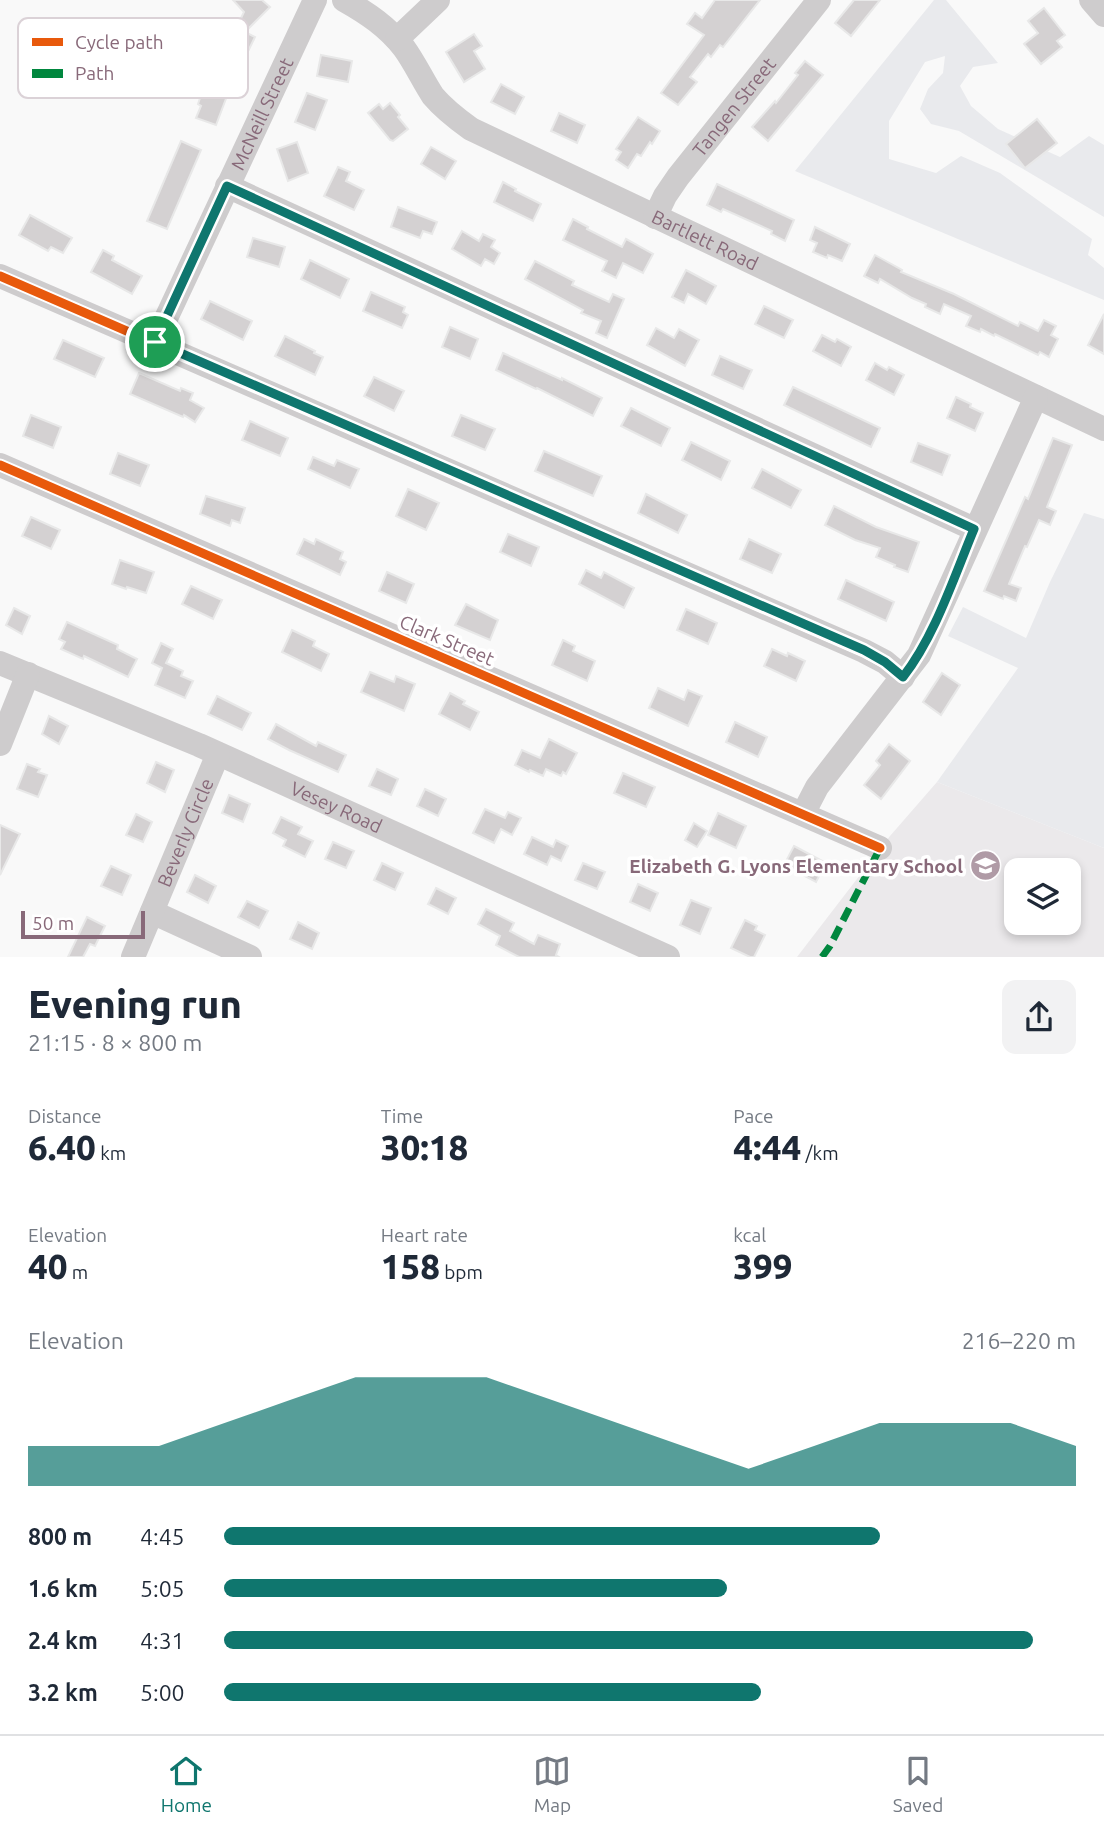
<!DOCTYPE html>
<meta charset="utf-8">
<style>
body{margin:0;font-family:Ubuntu,sans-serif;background:#f2f2f3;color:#1f2937;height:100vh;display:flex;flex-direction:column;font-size:26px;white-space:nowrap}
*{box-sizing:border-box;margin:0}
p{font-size:23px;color:#747a83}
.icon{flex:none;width:38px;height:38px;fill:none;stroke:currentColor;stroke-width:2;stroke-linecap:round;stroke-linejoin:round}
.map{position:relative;height:957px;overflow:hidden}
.drawer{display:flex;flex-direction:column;background:#fff;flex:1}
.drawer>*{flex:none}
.buttons{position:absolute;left:1004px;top:858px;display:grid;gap:14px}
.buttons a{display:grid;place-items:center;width:77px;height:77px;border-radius:14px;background:#fff;box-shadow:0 4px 10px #0003;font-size:35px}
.scale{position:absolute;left:21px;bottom:18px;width:124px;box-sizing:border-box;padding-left:7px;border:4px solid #886979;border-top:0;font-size:19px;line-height:24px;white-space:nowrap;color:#886979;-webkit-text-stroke:5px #fff;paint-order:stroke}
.pin{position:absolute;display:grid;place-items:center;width:60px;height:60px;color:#fff;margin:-30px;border:4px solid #fff;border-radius:50%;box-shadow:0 2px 7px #0007}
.round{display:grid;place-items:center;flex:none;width:74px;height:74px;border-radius:14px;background:#f2f2f3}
.overview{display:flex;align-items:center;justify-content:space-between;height:119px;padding:0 28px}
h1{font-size:38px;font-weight:800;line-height:52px}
.stats{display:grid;grid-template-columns:repeat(3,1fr);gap:10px;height:119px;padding:7px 28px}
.stats div{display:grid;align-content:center}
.stats b{font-size:35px;font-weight:800}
.stats small{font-size:19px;font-weight:400}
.stats p{font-size:19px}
.chart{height:196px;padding:14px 28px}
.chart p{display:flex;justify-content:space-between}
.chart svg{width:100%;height:126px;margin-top:7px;fill:#0f766e;opacity:.7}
ul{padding:0 28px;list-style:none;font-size:23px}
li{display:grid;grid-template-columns:112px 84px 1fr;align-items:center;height:52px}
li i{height:18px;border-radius:9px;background:#0f766e}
.tabs{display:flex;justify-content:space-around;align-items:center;height:98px;border-top:2px solid #e0e1e3;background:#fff;font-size:19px;color:#747a83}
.tabs a{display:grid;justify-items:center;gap:4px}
.tabs .on{color:#0f766e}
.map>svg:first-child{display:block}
.built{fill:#ebe9eb;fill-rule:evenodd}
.green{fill:#e9eaed}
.building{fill:#d4d1d2;stroke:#e8e8e8;stroke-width:2}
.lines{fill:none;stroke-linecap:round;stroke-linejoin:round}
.minor{stroke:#cecccd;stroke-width:24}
.quiet{stroke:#00873e;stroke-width:7;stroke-dasharray:14 7;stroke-linecap:butt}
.cycleway-casing{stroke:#fff;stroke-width:13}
.cycleway{stroke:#e8590c;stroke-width:9}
.route-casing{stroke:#fff;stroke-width:14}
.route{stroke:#0f766e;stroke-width:9}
.labels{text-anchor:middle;stroke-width:7;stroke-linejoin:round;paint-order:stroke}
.street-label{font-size:19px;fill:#886979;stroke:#fff}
.poi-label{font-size:19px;font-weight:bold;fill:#886979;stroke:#fff;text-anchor:end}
.key{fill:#fff;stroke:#dbd2d7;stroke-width:2}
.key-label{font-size:19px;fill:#886979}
</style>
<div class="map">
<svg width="1104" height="957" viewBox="0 0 1104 957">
<rect width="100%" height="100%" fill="#f9f9f9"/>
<!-- built -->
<path class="built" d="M937,782L1104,848V957H797L890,836ZM1017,870H1069V922H1017Z"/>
<!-- green -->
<g class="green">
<polygon points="934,0 946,0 998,63 973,67 960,86 971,106 998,129 1060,157 1089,136 1104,145 1104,217 959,131 931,124 920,109 928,89 943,73 945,56 925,62 889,121 889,159 936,173 961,156 1000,173 1092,239 1088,255 1104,268 1104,300 795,171"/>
<polygon points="1084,513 1104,519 1104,848 937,782 1018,668 948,636 963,607 1026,638 1050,582"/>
</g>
<!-- building -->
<g class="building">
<polygon points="233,0 262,0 270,7 245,32 255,37 236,76 235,75 216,125 196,118 201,106 198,104 203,89 206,90 244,12"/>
<polygon points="715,0 760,0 723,47 720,45 711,57 708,54 690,77 697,82 678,105 661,93 704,35 687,24 695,13 702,18"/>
<polygon points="854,0 880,0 851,36 835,23"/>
<polygon points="1044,8 1065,35 1057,41 1062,47 1041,64 1024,44 1038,33 1028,21"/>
<polygon points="474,34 482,46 474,51 485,69 464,82 446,52"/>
<polygon points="321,55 352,61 348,82 317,76"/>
<polygon points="805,61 823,75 768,141 752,127 775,101 776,103 798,75 795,73"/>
<polygon points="501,84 524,97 515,114 491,102"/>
<polygon points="307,93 327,100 315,130 295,122"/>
<polygon points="390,103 400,115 398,117 408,129 393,141 390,140 368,113 379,104 383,109"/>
<polygon points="559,113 585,125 577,143 551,131"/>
<polygon points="638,117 660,131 652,144 650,142 641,156 637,154 628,168 616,160 621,152 616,149"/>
<polygon points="1037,119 1057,143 1025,168 1006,144"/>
<polygon points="181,141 201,150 167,229 147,221"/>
<polygon points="297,142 308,173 288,181 277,149"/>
<polygon points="431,147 456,161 445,179 421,164"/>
<polygon points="338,167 350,172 346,181 364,190 354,210 324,196"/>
<polygon points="503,182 516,189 515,191 541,204 533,221 494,202"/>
<polygon points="717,184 794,220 785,241 771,234 772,231 723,209 721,212 707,205"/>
<polygon points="398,207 437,222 432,234 423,231 420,238 391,227"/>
<polygon points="30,215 72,238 63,253 51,247 48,251 19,235"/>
<polygon points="573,219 588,227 587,229 622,247 626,239 653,254 643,273 623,263 616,278 602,271 607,261 563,240"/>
<polygon points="815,227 850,244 842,261 828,255 827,258 813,252 817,243 810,240"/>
<polygon points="462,231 479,241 483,234 495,240 491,247 500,253 494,264 485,259 481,266 452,249"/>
<polygon points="253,238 285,247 279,267 247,257"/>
<polygon points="103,250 114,256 112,260 142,276 132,294 91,272"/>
<polygon points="875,255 902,270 901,272 954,294 1018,326 1020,322 1038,331 1044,320 1056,326 1051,335 1058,339 1049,357 1040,352 1038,355 995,334 994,336 981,329 980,332 966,326 971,316 944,304 940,314 925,307 926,304 912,298 880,279 878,283 864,276"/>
<polygon points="310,260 349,279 340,298 301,279"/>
<polygon points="535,261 574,281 572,285 609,302 613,294 624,299 607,338 596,333 601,321 581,313 583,310 525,279"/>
<polygon points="686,270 716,286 706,304 688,294 684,303 672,297"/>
<polygon points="371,292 405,307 403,312 408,315 402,328 363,311"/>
<polygon points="210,301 252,321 243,340 201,319"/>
<polygon points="764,306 793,320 784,338 755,324"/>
<polygon points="1104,314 1104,354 1088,345"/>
<polygon points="450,327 478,339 470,359 442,347"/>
<polygon points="656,328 674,338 679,329 699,340 685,366 647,345"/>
<polygon points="822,335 835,342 837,339 851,347 841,366 813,351"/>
<polygon points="285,336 315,351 314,353 323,357 315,375 275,356"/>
<polygon points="63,340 104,358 95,377 54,359"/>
<polygon points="503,353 562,380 562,378 602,398 593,416 537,388 536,389 496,370"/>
<polygon points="720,356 752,370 743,389 712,375"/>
<polygon points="875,363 887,370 889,367 904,375 894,395 866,380"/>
<polygon points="139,373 180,391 181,388 193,393 190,400 204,408 195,422 184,415 183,417 130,394"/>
<polygon points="374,377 404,391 394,411 364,396"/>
<polygon points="793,387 880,428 871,447 784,405"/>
<polygon points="956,397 971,404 970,407 983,413 975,431 947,418"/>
<polygon points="631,408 670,428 661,446 621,426"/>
<polygon points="31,415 61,427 53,448 23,436"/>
<polygon points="461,415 495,429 485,450 452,436"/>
<polygon points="250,421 288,438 280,456 242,440"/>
<polygon points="1053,438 1072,445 1047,507 1056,511 1050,525 1039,520 1027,547 1025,546 1009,584 1021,588 1016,601 1004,596 1003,599 984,591 1025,497 1028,499"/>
<polygon points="691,442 730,461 721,480 682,460"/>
<polygon points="918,443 950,455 942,475 911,462"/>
<polygon points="544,451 602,476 593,496 535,471"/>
<polygon points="118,453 149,465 140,486 110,474"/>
<polygon points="313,457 334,466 337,460 359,469 350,488 308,469"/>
<polygon points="762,469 801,490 791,508 752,488"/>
<polygon points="408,489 439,503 426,530 396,516"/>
<polygon points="646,494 687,515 678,533 638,513"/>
<polygon points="206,496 245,508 240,523 232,520 230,526 200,514"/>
<polygon points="834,506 876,527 919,542 908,572 894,567 895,565 876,557 880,548 855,540 825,525"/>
<polygon points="31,517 60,530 51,549 22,536"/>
<polygon points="508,534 539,547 531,566 500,552"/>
<polygon points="304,539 314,544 316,539 343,552 340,559 346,562 340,575 297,554"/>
<polygon points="749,539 781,554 772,573 740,559"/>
<polygon points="120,560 154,572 146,593 127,587 126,589 112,584"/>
<polygon points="586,570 601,578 604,572 634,588 624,608 579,584"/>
<polygon points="387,572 414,584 406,603 379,591"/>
<polygon points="846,580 894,602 886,621 838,599"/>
<polygon points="191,586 222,600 213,619 182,604"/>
<polygon points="466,604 498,620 490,640 455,625"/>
<polygon points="14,608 30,616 22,634 6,625"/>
<polygon points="686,609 717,623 708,644 677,630"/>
<polygon points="67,622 118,645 117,649 137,659 128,677 84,656 83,659 61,649 65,642 59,639"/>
<polygon points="292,630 315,641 313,646 329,654 321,671 282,652"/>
<polygon points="563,640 575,646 573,651 595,661 587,681 552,665"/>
<polygon points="161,643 173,649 166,663 183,671 181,676 193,681 185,698 155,685 162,668 152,663"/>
<polygon points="772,649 787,656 788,653 805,661 796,681 764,666"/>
<polygon points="370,672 394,682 396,676 415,684 404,711 361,692"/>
<polygon points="942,673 960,685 941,715 923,702"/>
<polygon points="658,688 684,700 688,690 702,696 688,726 649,708"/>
<polygon points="450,693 465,701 463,704 479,712 470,730 439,714"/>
<polygon points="217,696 251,713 242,730 208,714"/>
<polygon points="49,716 68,726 59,744 42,734"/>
<polygon points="735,722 767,737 758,757 726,742"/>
<polygon points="276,724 316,746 318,742 346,755 338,772 289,750 268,739"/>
<polygon points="549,739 577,753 566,774 563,772 561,776 546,769 543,776 530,770 529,772 515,765 522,750 540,758"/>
<polygon points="889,744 910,761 881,799 864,785 880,765 876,761"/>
<polygon points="156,762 174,770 165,792 147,783"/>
<polygon points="27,764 40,769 38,772 47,775 38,797 17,789"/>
<polygon points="377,769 398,779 391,795 369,786"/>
<polygon points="623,773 655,787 646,807 614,793"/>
<polygon points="425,789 446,799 438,816 417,806"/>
<polygon points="229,795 250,804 243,822 222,813"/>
<polygon points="485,809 505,818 508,812 521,818 512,835 501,829 494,843 473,833"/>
<polygon points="718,813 746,826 736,848 708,835"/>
<polygon points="136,814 152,822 143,842 126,835"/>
<polygon points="281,817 302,827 298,834 313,841 305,857 283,846 286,840 273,833"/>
<polygon points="694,823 707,831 697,847 685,840"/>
<polygon points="0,825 20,834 0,875"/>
<polygon points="532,837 553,847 556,840 568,846 561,861 551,856 547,865 524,854"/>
<polygon points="333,842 354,851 346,868 325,859"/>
<polygon points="794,846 826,863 816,882 784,865"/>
<polygon points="382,863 403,873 395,890 374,880"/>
<polygon points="583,863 605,872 597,889 575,880"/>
<polygon points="111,866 131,875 122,895 101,886"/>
<polygon points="195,875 216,886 208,903 187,892"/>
<polygon points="638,884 658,893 650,911 630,902"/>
<polygon points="436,888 456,898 448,914 428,904"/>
<polygon points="691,900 711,908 700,934 680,925"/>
<polygon points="247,901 268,911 259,928 238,917"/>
<polygon points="486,909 514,923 510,931 534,944 538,935 560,944 556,955 559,957 519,957 496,945 500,936 478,924"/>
<polygon points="87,917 105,926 95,946 90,944 83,957 68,957"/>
<polygon points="745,920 757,926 755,930 765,935 754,957 750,957 731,948"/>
<polygon points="298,922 319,933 312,949 290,939"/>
</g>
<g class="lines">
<!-- minor -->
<g class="minor">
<path id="s1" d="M344,0C367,13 388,27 404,48C415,63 423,81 433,96C444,109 457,119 471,129L1104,429"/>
<polyline points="1091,0 1104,15"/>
<polyline points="397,39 438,0"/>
<polyline points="227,186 974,529"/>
<path id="s2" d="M655,217L665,196L678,177L819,0"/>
<polyline points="0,276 864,651 885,662 903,677"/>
<path id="s3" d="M155,342L315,0"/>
<polyline points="0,465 880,848"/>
<path id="s4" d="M0,663L199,745L668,957"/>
<polyline points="0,744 28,674"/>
<polyline points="803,814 817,787 919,655 1036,397"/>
<polyline points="152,912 250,957"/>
<path id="s5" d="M133,957L218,754"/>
</g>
<!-- quiet -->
<polyline class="quiet" points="822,957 830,946 880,848"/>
<defs>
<g id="cycleway">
<polyline points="0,276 864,651 885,662 903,677"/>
<polyline points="0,465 880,848"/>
</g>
</defs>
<!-- cycleway casing -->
<use href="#cycleway" class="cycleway-casing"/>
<!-- cycleway -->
<use href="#cycleway" class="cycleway"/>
</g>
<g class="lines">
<defs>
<path id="route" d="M227,186L974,529C954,577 935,636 903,677L885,662L864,650L155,342Z"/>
</defs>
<!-- route casing -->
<use href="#route" class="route-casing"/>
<!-- route -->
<use href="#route" class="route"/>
</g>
<!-- icons -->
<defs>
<symbol id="school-disc" viewBox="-11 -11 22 22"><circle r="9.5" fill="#b09ba6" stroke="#fff"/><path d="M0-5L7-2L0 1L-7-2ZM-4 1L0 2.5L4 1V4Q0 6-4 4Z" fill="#fff"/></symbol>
</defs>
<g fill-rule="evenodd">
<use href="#school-disc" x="968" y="848" width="35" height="35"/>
</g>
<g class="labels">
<!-- street labels -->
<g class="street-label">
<text dy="7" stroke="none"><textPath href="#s2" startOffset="136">Tangen Street</textPath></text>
<text dy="7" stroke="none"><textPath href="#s3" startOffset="252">McNeill Street</textPath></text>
<text dy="7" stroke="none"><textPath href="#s1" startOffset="443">Bartlett Road</textPath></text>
<text transform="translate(447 640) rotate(23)" y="7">Clark Street</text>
<text dy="7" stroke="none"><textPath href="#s4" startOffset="366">Vesey Road</textPath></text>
<text dy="7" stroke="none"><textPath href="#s5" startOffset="135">Beverly Circle</textPath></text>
</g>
<!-- poi labels -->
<g class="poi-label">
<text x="963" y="873">Elizabeth G. Lyons Elementary School</text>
</g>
</g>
<!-- legend -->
<rect x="18" y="18" width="230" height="80" rx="10" class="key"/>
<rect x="32" y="38" width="31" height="8" fill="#e8590c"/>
<rect x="32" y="69" width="31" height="9" fill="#00873e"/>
<g class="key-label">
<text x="75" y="49">Cycle path</text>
<text x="75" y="80">Path</text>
</g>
</svg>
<div class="buttons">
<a><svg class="icon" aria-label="layers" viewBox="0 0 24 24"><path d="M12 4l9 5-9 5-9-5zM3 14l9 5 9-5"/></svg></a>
</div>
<div class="scale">50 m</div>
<div class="pin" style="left:155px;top:342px;background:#1e9e55"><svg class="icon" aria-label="arrive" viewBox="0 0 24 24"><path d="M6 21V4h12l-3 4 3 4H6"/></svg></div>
</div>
<section class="drawer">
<div class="overview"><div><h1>Evening run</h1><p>21:15 · 8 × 800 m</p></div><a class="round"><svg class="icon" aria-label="share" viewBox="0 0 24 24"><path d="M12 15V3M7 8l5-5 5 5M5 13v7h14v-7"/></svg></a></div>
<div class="stats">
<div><p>Distance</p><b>6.40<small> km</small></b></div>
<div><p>Time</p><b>30:18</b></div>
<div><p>Pace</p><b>4:44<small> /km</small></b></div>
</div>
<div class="stats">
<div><p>Elevation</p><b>40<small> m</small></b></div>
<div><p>Heart rate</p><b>158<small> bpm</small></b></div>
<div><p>kcal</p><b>399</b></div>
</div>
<div class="chart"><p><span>Elevation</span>216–220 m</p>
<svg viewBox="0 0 160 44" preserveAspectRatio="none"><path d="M0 44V30L10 30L20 30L30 22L40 14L50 6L60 6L70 6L80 14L90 22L100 30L110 38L120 30L130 22L140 22L150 22L160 30V44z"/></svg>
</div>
<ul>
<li><b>800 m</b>4:45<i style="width:77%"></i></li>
<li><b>1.6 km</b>5:05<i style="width:59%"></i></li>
<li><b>2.4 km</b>4:31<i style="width:95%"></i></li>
<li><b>3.2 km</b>5:00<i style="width:63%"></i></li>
</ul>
</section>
<nav class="tabs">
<a class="on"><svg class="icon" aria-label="home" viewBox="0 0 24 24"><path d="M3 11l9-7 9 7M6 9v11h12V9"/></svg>Home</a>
<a><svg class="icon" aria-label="map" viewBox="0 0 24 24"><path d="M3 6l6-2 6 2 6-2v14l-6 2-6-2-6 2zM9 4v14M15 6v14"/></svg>Map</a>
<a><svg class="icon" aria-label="saved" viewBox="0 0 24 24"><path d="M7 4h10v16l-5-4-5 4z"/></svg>Saved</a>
</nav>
